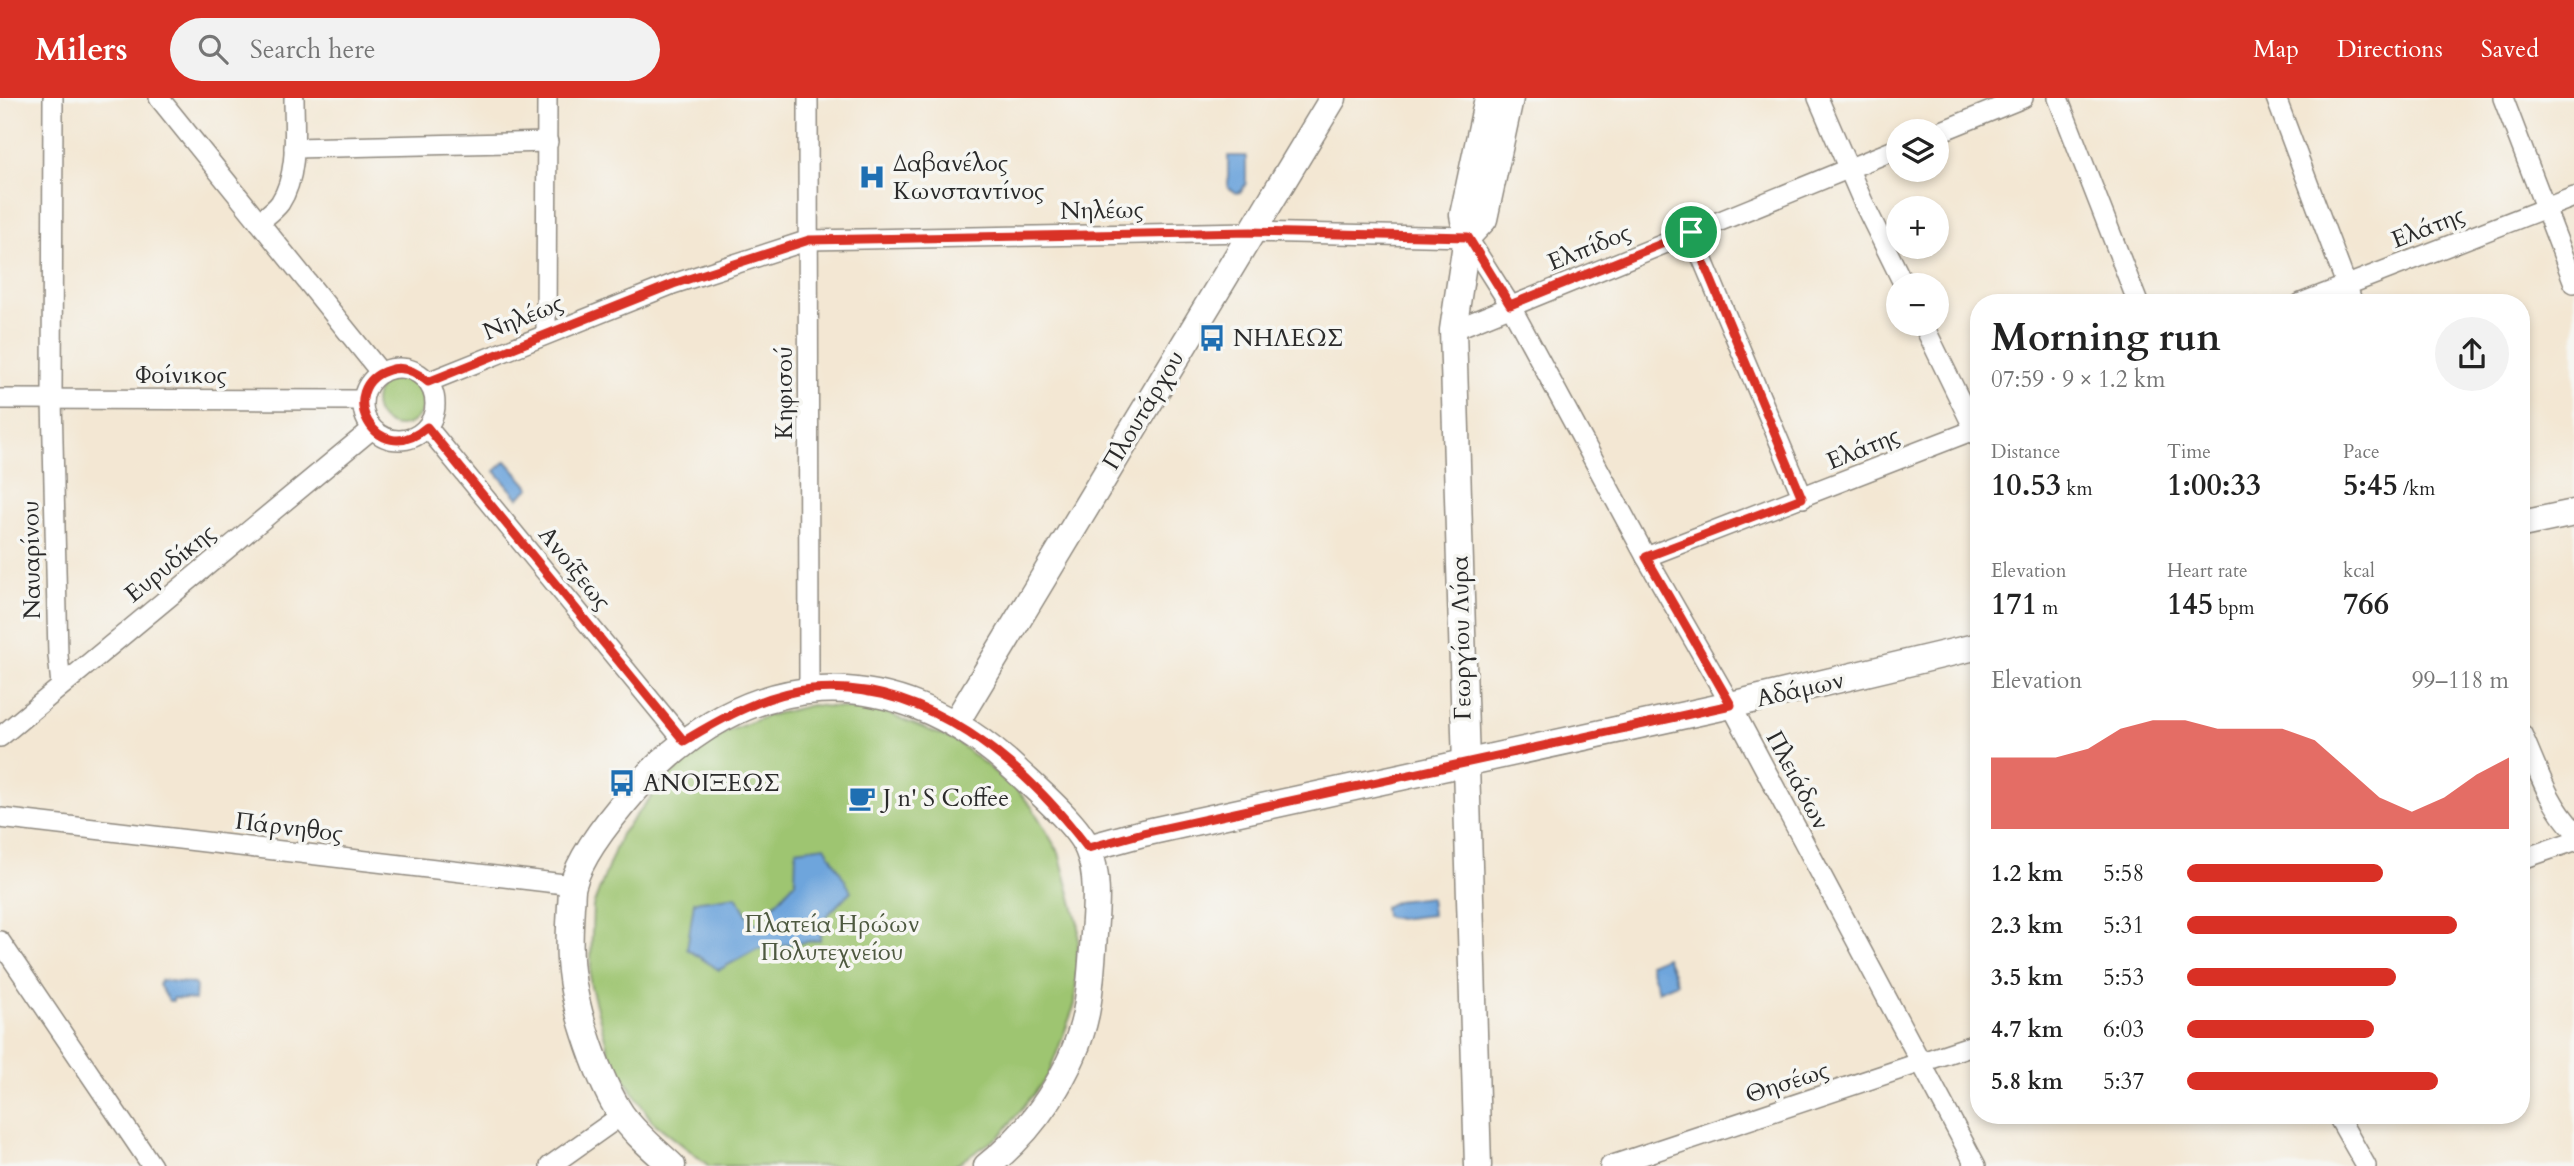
<!DOCTYPE html>
<meta charset="utf-8">
<style>
body{margin:0;font-family:Cardo,serif;background:#f2f2f2;color:#222;height:100vh;display:flex;flex-direction:column;font-size:26px;white-space:nowrap}
*{box-sizing:border-box;margin:0}
p{font-size:23px;color:#767676}
.icon{flex:none;width:38px;height:38px;fill:none;stroke:currentColor;stroke-width:2;stroke-linecap:round;stroke-linejoin:round}
.map{position:relative;flex:1;overflow:hidden}
.sheet{position:absolute;left:1970px;top:196px;width:560px;height:830px;display:flex;flex-direction:column;background:#fff;border-radius:28px;box-shadow:0 4px 10px #0003}
.sheet>*{flex:none}
.fabs{position:absolute;left:1886px;top:21px;display:grid;gap:14px}
.fabs a{display:grid;place-items:center;width:63px;height:63px;border-radius:50%;background:#fff;box-shadow:0 4px 10px #0003;font-size:35px}
.pin{position:absolute;display:grid;place-items:center;width:60px;height:60px;color:#fff;margin:-30px;border:4px solid #fff;border-radius:50%;box-shadow:0 2px 7px #0007}
.round{display:grid;place-items:center;flex:none;width:74px;height:74px;border-radius:37px;background:#f2f2f2}
.summary{display:flex;align-items:center;justify-content:space-between;height:119px;padding:0 21px}
h1{font-size:38px;font-weight:700;line-height:52px}
.metrics{display:grid;grid-template-columns:repeat(3,1fr);gap:10px;height:119px;padding:7px 21px}
.metrics div{display:grid;align-content:center}
.metrics b{font-size:30px;font-weight:700}
.metrics small{font-size:19px;font-weight:400}
.metrics p{font-size:19px}
.chart{height:196px;padding:14px 21px}
.chart p{display:flex;justify-content:space-between}
.chart svg{width:100%;height:126px;margin-top:7px;fill:#d93025;opacity:.7}
ul{padding:0 21px;list-style:none;font-size:23px}
li{display:grid;grid-template-columns:112px 84px 1fr;align-items:center;height:52px}
li i{height:18px;border-radius:9px;background:#d93025}
header{display:flex;align-items:center;gap:42px;box-sizing:border-box;height:98px;padding:0 35px;background:#d93025;color:#fff}
header strong{font-size:33px}
nav{display:flex;gap:38px;margin-inline-start:auto;font-size:24px}
.search{width:490px;height:63px;background:#f2f2f2;display:flex;align-items:center;gap:18px;box-sizing:border-box;padding:0 24px;border-radius:38px;color:#767676;font-size:26px}
.map>svg:first-child{display:block}
.green{fill:#9ec571;stroke:#64784e;stroke-width:2}
.water{fill:#6ea5dc;stroke:#4c6884;stroke-width:2}
.lines{fill:none;stroke-linecap:round;stroke-linejoin:round}
.street-casing{stroke:#8f897f;stroke-width:22}
.secondary-casing{stroke:#8f897f;stroke-width:29}
.street{stroke:#fff;stroke-width:19}
.secondary{stroke:#fff;stroke-width:26}
.route-casing{stroke:#fff;stroke-width:14}
.route{stroke:#d93025;stroke-width:9}
.labels{text-anchor:middle;stroke-width:7;stroke-linejoin:round;paint-order:stroke}
.poi-label{font-size:24px;fill:#2b2b2b;stroke:#f6f6f2;text-anchor:start}
.street-label{font-size:24px;fill:#2b2b2b;stroke:#f6f6f2}
.park-label{font-size:24px;fill:#4e5940;stroke:#f6f6f2}
</style>
<header>
<strong>Milers</strong>
<div class="search"><svg class="icon" aria-label="search" viewBox="0 0 24 24"><circle cx="10" cy="10" r="6"/><path d="M15 15l6 6"/></svg>Search here</div>
<nav><a>Map</a><a>Directions</a><a>Saved</a></nav>
</header>
<div class="map">
<svg width="2574" height="1068" viewBox="0 0 2574 1068">
<rect width="100%" height="100%" fill="#f6f6f2"/>
<filter id="ink" filterUnits="userSpaceOnUse"><feTurbulence type="fractalNoise" baseFrequency=".0143" numOctaves="2"/><feDisplacementMap in="SourceGraphic" scale="14" xChannelSelector="R" yChannelSelector="G"/><feConvolveMatrix kernelMatrix="1 2 1 2 8 2 1 2 1" color-interpolation-filters="sRGB"/></filter>
<filter id="wash" filterUnits="userSpaceOnUse"><feTurbulence type="fractalNoise" baseFrequency=".00686" numOctaves="4" result="noise"/><feDisplacementMap in="SourceGraphic" scale="28" xChannelSelector="R" yChannelSelector="G"/><feGaussianBlur stdDeviation="1.57" result="paint"/><feColorMatrix in="noise" values="0 0 0 0 0 0 0 0 0 0 0 0 0 0 0 0 0 1.4 0 .05"/><feComposite in="paint" operator="in"/></filter>
<g filter="url(#wash)">
<rect width="100%" height="100%" fill="#f3e7d3"/>
<!-- green -->
<g class="green">
<circle cx="399" cy="304" r="24"/>
<polygon points="812,607 884,614 956,643 1016,691 1032,709 1059,755 1079,829 1075,906 1048,978 1000,1038 954,1068 709,1068 652,1023 610,959 590,885 593,808 621,736 668,678 726,634 767,618"/>
</g>
<!-- water -->
<g class="water">
<polygon points="1228,58 1246,58 1246,85 1241,94 1236,95 1228,90"/>
<polygon points="506,363 530,390 518,400 495,373"/>
<polygon points="825,748 851,793 822,823 820,842 757,851 719,872 687,851 694,804 736,798 752,825 772,824 773,808 795,784 796,752"/>
<polygon points="1430,799 1432,817 1398,821 1385,818 1384,809 1396,803"/>
<polygon points="1666,859 1677,885 1658,893 1649,866"/>
<polygon points="161,882 194,886 196,889 195,902 173,900 173,903 169,903 159,887"/>
</g>
</g>
<g filter="url(#ink)">
<g class="lines">
<defs>
<g id="street">
<polyline points="53,0 52,301 58,557 61,587"/>
<polyline points="159,0 381,275"/>
<polyline points="808,0 809,591"/>
<polyline points="1818,0 1863,104 1904,187"/>
<polyline points="2058,0 2138,205"/>
<polyline points="2276,0 2353,205"/>
<polyline points="2503,0 2574,185"/>
<polyline points="1937,35 2023,0"/>
<polyline points="294,50 548,44"/>
<path d="M259,124C266,118 275,112 280,105C299,76 294,33 294,0"/>
<polyline points="1691,134 1803,400"/>
<polyline points="2301,205 2574,99"/>
<polyline points="1923,226 1979,341"/>
<polyline points="1453,232 1899,50"/>
<polyline points="546,236 547,0"/>
<circle cx="399" cy="306" r="36"/>
<polyline points="428,284 673,186 809,142 1251,134 1467,139 1510,207 1646,459 1731,607 1976,1068"/>
<polyline points="0,301 363,302"/>
<polyline points="427,329 684,643"/>
<polyline points="1646,459 1979,330"/>
<path d="M2522,636C2537,669 2548,706 2574,732"/>
<polyline points="0,639 372,331"/>
<polyline points="0,720 573,787"/>
<polyline points="2522,761 2574,743"/>
<polyline points="0,843 152,1068"/>
<polyline points="2337,1017 2366,1068"/>
<polyline points="550,1068 622,1017"/>
<polyline points="1610,1068 1979,945"/>
</g>
<g id="secondary">
<polyline points="1467,139 1484,121 1510,0"/>
<polyline points="2522,426 2574,415"/>
<polyline points="955,626 1333,0"/>
<polyline points="1088,750 1143,735 1731,607 1979,548"/>
<path d="M672,1068C655,1052 635,1036 621,1016C599,983 575,913 571,873C568,851 570,829 571,807C572,801 571,793 573,787C580,757 613,717 634,693C744,566 893,557 1017,673C1036,691 1078,727 1088,751C1099,776 1096,809 1094,836C1092,862 1091,889 1086,915C1074,973 1033,1033 987,1068"/>
<polyline points="1478,1068 1453,232 1467,139 1463,117 1488,0"/>
</g>
</defs>
<!-- street casing -->
<use href="#street" class="street-casing"/>
<!-- secondary casing -->
<use href="#secondary" class="secondary-casing"/>
<!-- street -->
<use href="#street" class="street"/>
<!-- secondary -->
<use href="#secondary" class="secondary"/>
</g>
</g>
<g class="lines" filter="url(#ink)">
<defs>
<path id="route" d="M1251,134L1468,139L1510,207L1691,134L1802,400L1646,459L1731,607L1143,735L1088,750C1023,664 926,581 812,591C767,595 722,620 684,643L427,329C375,374 334,288 389,272C404,267 417,274 428,284L673,186L809,142Z"/>
</defs>
<!-- route casing -->
<use href="#route" class="route-casing"/>
<!-- route -->
<use href="#route" class="route"/>
</g>
<!-- icons -->
<defs>
<symbol id="hospital-bare" viewBox="-9 -9 18 18"><path d="M-5-5h3v3.5h4V-5h3V5h-3V1.5h-4V5h-3Z" fill="#1f6fb2" stroke="#f6f6f2" stroke-width="2.5" paint-order="stroke"/></symbol>
<symbol id="bus-bare" viewBox="-9 -9 18 18"><path d="M-5-6H5V4H4V6H2V4H-2V6H-4V4H-5ZM-3.5-4V0h7V-4ZM-3.5 1.2v1.5H-2V1.2ZM2 1.2v1.5H3.5V1.2Z" fill="#1f6fb2" stroke="#f6f6f2" stroke-width="2.5" paint-order="stroke"/></symbol>
<symbol id="cafe-bare" viewBox="-9 -9 18 18"><path d="M-5.5-4.5H6V0H3Q3 3.5 0 3.5H-2.5Q-5.5 3.5-5.5 0ZM3-3.2v2h1.7v-2ZM-6 4.5H4V6H-6Z" fill="#1f6fb2" stroke="#f6f6f2" stroke-width="2.5" paint-order="stroke"/></symbol>
</defs>
<g fill-rule="evenodd">
<use href="#hospital-bare" x="853" y="60" width="38" height="38"/>
<use href="#bus-bare" x="1193" y="221" width="38" height="38"/>
<use href="#bus-bare" x="603" y="666" width="38" height="38"/>
<use href="#cafe-bare" x="843" y="681" width="38" height="38"/>
</g>
<g class="labels">
<!-- poi labels -->
<g class="poi-label">
<text x="893" y="73">Δαβανέλος<tspan x="893" dy="28">Κωνσταντίνος</tspan></text>
<text x="1233" y="248">ΝΗΛΕΩΣ</text>
<text x="643" y="693">ΑΝΟΙΞΕΩΣ</text>
<text x="883" y="708">J n' S Coffee</text>
</g>
<!-- street labels -->
<g class="street-label">
<text transform="translate(1102 112) rotate(-1)" y="8">Νηλέως</text>
<text transform="translate(2428 129) rotate(-21)" y="8">Ελάτης</text>
<text transform="translate(1589 149) rotate(-22)" y="8">Ελπίδος</text>
<text transform="translate(523 219) rotate(-22)" y="8">Νηλέως</text>
<text x="181" y="285">Φοίνικος</text>
<text transform="translate(784 295) rotate(-90)" y="8">Κηφισού</text>
<text transform="translate(1143 312) rotate(-59)" y="8">Πλουτάρχου</text>
<text transform="translate(1863 350) rotate(-22)" y="8">Ελάτης</text>
<text transform="translate(31 462) rotate(-91)" y="8">Ναυαρίνου</text>
<text transform="translate(170 465) rotate(-39)" y="8">Ευρυδίκης</text>
<text transform="translate(575 470) rotate(51)" y="8">Ανοίξεως</text>
<text transform="translate(1461 540) rotate(-91)" y="8">Γεωργίου Λύρα</text>
<text transform="translate(1800 591) rotate(-13)" y="8">Αδάμων</text>
<text transform="translate(1798 682) rotate(62)" y="8">Πλειάδων</text>
<text transform="translate(289 729) rotate(7)" y="8">Πάρνηθος</text>
<text transform="translate(1787 984) rotate(-18)" y="8">Θησέως</text>
</g>
<!-- park labels -->
<g class="park-label">
<text x="832" y="834">Πλατεία Ηρώων<tspan x="832" dy="28">Πολυτεχνείου</tspan></text>
</g>
</g>
</svg>
<div class="fabs">
<a><svg class="icon" aria-label="layers" viewBox="0 0 24 24"><path d="M12 4l9 5-9 5-9-5zM3 14l9 5 9-5"/></svg></a>
<a>+</a>
<a>−</a>
</div>
<div class="pin" style="left:1691px;top:134px;background:#1e9e55"><svg class="icon" aria-label="arrive" viewBox="0 0 24 24"><path d="M6 21V4h12l-3 4 3 4H6"/></svg></div>
<section class="sheet">
<div class="summary"><div><h1>Morning run</h1><p>07:59 · 9 × 1.2 km</p></div><a class="round"><svg class="icon" aria-label="share" viewBox="0 0 24 24"><path d="M12 15V3M7 8l5-5 5 5M5 13v7h14v-7"/></svg></a></div>
<div class="metrics">
<div><p>Distance</p><b>10.53<small> km</small></b></div>
<div><p>Time</p><b>1:00:33</b></div>
<div><p>Pace</p><b>5:45<small> /km</small></b></div>
</div>
<div class="metrics">
<div><p>Elevation</p><b>171<small> m</small></b></div>
<div><p>Heart rate</p><b>145<small> bpm</small></b></div>
<div><p>kcal</p><b>766</b></div>
</div>
<div class="chart"><p><span>Elevation</span>99–118 m</p>
<svg viewBox="0 0 160 44" preserveAspectRatio="none"><path d="M0 44V19L10 19L20 19L30 16L40 9L50 6L60 6L70 9L80 9L90 9L100 13L110 23L120 33L130 38L140 33L150 25L160 19V44z"/></svg>
</div>
<ul>
<li><b>1.2 km</b>5:58<i style="width:61%"></i></li>
<li><b>2.3 km</b>5:31<i style="width:84%"></i></li>
<li><b>3.5 km</b>5:53<i style="width:65%"></i></li>
<li><b>4.7 km</b>6:03<i style="width:58%"></i></li>
<li><b>5.8 km</b>5:37<i style="width:78%"></i></li>
</ul>
</section>
</div>
